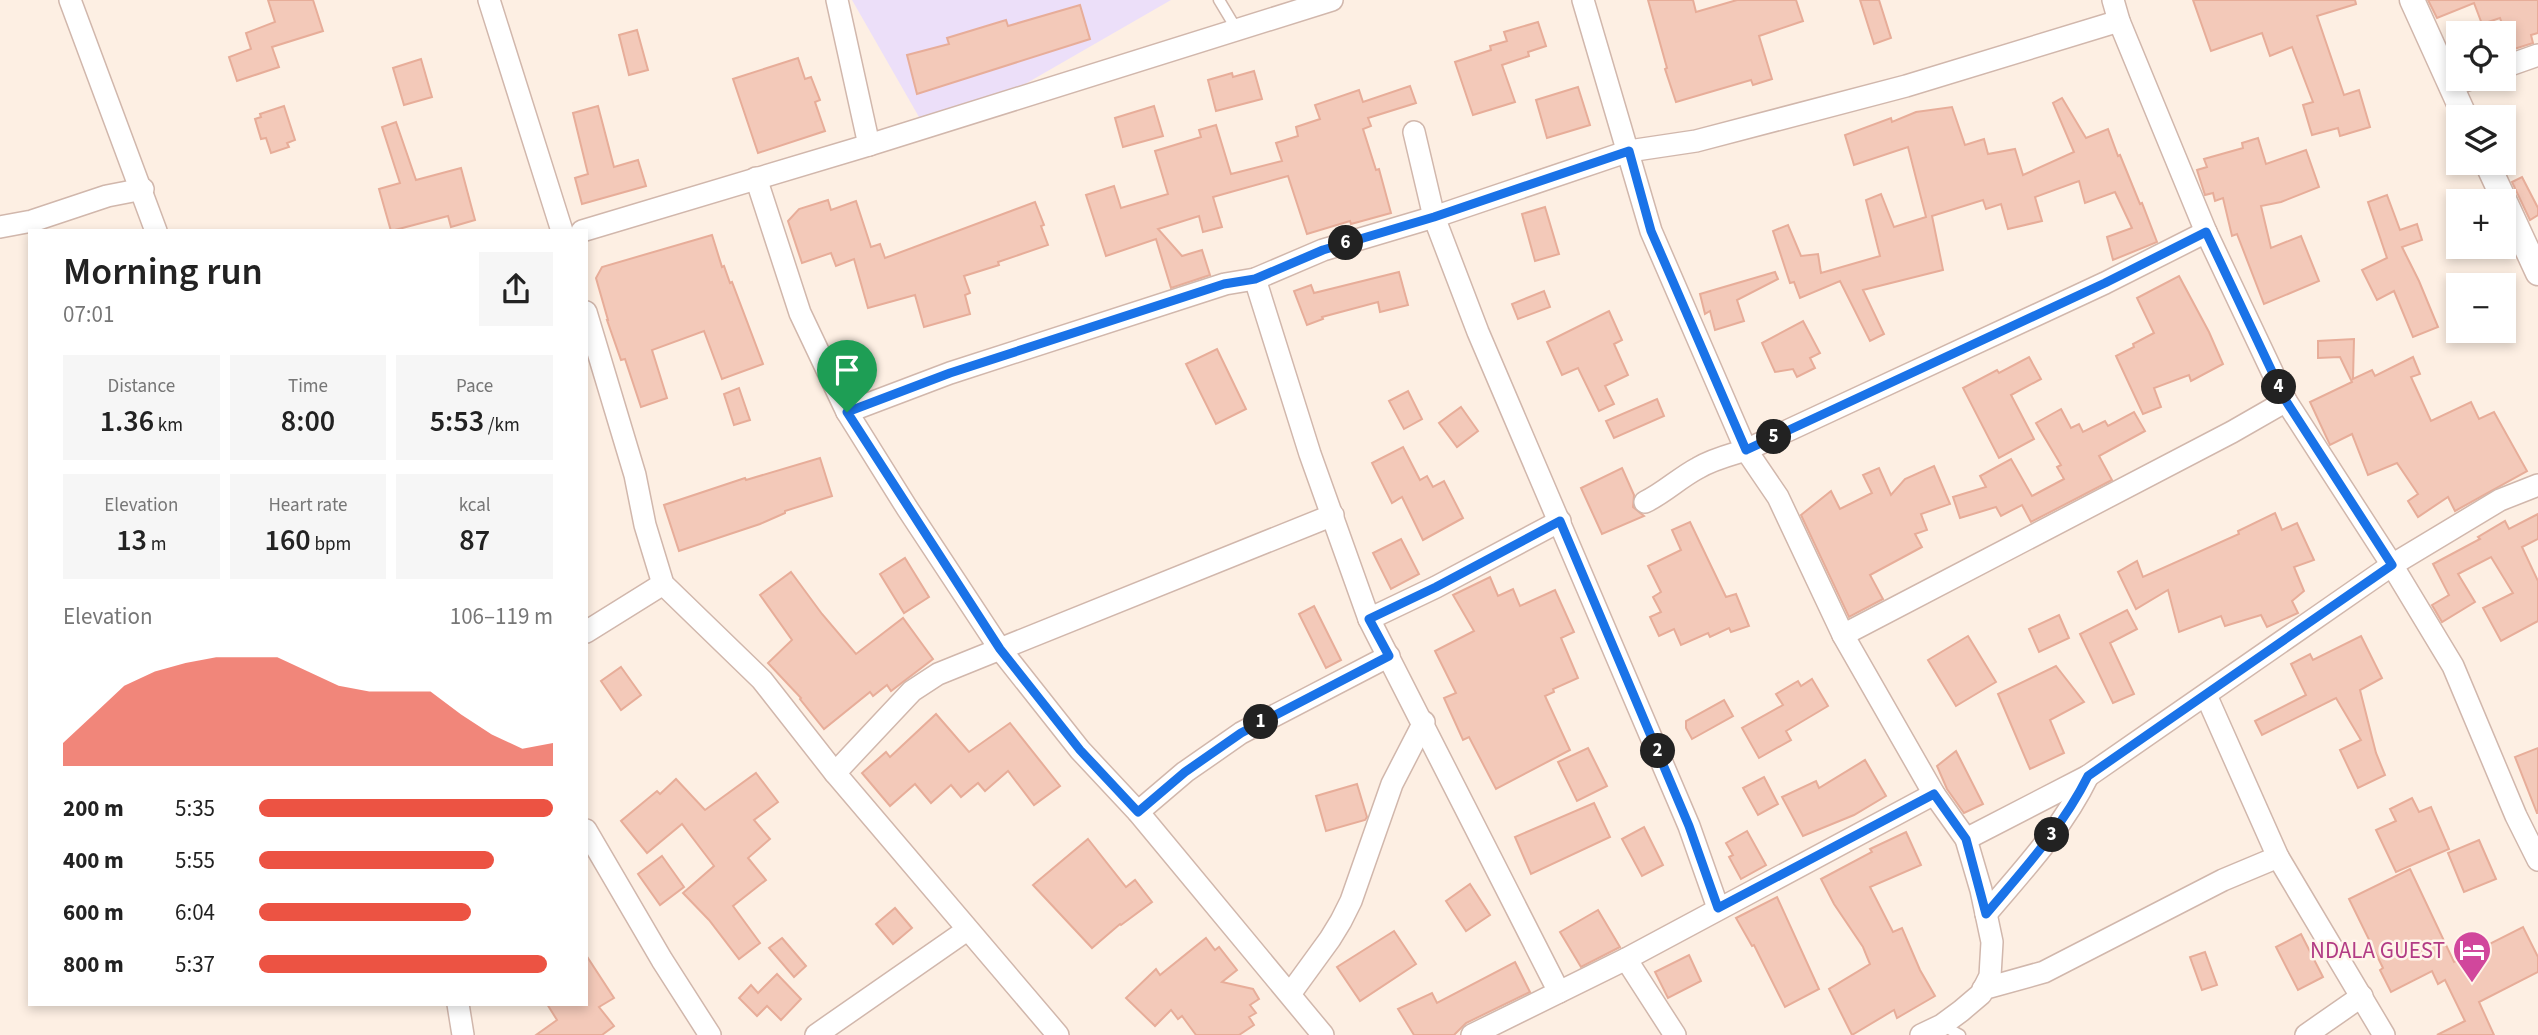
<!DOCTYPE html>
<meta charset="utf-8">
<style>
body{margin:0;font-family:"Source Sans 3",sans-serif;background:#f6f6f6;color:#222;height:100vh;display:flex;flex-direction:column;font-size:26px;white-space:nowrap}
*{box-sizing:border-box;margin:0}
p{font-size:23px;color:#767676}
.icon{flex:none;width:38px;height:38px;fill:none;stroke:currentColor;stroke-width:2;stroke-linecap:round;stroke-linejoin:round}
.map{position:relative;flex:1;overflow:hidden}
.details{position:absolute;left:28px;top:229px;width:560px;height:777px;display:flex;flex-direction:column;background:#fff;border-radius:0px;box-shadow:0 4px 10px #0003}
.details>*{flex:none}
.tools{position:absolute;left:2446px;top:21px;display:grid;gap:14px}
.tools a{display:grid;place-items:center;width:70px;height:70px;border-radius:0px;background:#fff;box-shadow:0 4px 10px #0003;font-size:35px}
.pin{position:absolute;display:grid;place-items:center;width:60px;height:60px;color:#fff;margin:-72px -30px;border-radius:50% 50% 50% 0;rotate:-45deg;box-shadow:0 0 7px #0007}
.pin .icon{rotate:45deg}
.km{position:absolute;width:35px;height:35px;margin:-18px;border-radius:50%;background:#222;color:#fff;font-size:19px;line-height:35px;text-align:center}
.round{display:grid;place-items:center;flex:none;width:74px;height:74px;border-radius:0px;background:#f6f6f6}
.headline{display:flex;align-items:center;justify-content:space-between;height:119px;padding:0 35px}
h1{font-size:38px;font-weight:600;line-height:52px}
.metrics{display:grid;grid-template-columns:repeat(3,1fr);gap:10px;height:119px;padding:7px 35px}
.metrics div{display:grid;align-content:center;border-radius:0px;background:#f6f6f6;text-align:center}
.metrics b{font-size:30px;font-weight:600}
.metrics small{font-size:19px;font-weight:400}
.metrics p{font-size:19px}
.chart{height:196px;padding:14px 35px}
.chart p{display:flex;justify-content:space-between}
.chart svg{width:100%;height:126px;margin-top:7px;fill:#ec5343;opacity:.7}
ul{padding:0 35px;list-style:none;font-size:23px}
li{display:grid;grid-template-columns:112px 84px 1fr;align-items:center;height:52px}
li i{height:18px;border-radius:9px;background:#ec5343}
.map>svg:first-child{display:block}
.education{fill:#ecdff9}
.building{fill:#f3c9b9;stroke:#e7ad99;stroke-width:2}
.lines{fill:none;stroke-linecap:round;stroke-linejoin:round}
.service-casing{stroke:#d1b7ac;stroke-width:13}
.minor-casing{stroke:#d1b7ac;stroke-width:24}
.tertiary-casing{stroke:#d1b7ac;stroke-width:27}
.service{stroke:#fff;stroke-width:10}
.minor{stroke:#fff;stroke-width:21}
.tertiary{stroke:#fff;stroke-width:24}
.route-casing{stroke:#fff;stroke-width:14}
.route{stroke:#1a73e8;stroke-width:9}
.labels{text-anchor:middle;stroke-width:5;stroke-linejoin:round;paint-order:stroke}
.hotel-label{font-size:23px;fill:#b23c85;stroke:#fff4ea;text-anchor:end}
</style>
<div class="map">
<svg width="2538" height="1035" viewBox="0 0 2538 1035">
<rect width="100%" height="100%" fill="#fdefe3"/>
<!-- education -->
<polygon class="education" points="852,0 1171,0 931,138"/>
<!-- building -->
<g class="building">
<polygon points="268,0 313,0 323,31 272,47 279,67 237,81 229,57 251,49 246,33 275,22"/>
<polygon points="1648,0 1693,0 1696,12 1737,0 1796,0 1803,21 1759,36 1772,79 1753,85 1751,80 1676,102 1665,69 1667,68"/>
<polygon points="1860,0 1879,0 1891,38 1874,44"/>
<polygon points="2193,0 2355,0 2356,4 2317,16 2344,95 2359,90 2370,127 2340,136 2338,128 2312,135 2303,105 2313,102 2292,47 2270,56 2262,33 2211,51"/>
<polygon points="2428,0 2538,0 2538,33 2531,35 2533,43 2511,50 2500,18 2482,24 2474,3 2437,18"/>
<polygon points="1080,5 1090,39 917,94 907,55 949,44 947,38 1006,20 1008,26"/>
<polygon points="1538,22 1546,46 1528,52 1529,56 1502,65 1515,102 1473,115 1455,62 1491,50 1490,46 1507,41 1504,32"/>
<polygon points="637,30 648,70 629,75 619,35"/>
<polygon points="798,58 805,79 811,77 820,100 815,102 825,131 758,153 733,79"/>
<polygon points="421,59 432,97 404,105 393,68"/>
<polygon points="1254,71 1262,99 1216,111 1208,80 1232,73 1233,77"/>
<polygon points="1410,86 1416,103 1368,118 1371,126 1363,129 1376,170 1379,169 1391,213 1351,224 1350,221 1307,234 1288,176 1213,197 1222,227 1203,232 1199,216 1158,229 1182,256 1202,250 1210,275 1171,288 1156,239 1106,256 1086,195 1114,186 1121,208 1168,194 1155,151 1201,137 1199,130 1216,125 1231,174 1282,161 1276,143 1298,136 1296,127 1320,119 1315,105 1359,90 1363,102"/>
<polygon points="1578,87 1590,125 1547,138 1536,100"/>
<polygon points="2062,98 2086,138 2108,129 2118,156 2120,155 2140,204 2142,203 2157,242 2113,260 2107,237 2132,228 2115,192 2085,203 2079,181 2035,197 2042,221 2008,229 2001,204 1986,209 1983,200 1932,216 1943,270 1863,290 1884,334 1870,341 1840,281 1800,298 1794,282 1790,283 1773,231 1788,225 1801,256 1818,254 1821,273 1880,256 1866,200 1881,194 1894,227 1926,217 1908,147 1854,165 1845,135 1891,118 1892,122 1916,112 1952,107 1965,145 1984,139 1988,154 2015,149 2023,175 2074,152 2053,103"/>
<polygon points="284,106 295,140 287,143 289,147 271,153 266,138 261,139 255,119 261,117 260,114"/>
<polygon points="598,106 614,167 638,160 646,186 582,204 575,178 588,174 573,113"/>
<polygon points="1154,106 1163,136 1123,147 1115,118"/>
<polygon points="396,122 416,180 461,168 475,220 451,227 448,216 391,231 379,189 400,183 382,127"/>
<polygon points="2258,138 2266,164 2306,150 2319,187 2281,202 2261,206 2271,248 2301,236 2319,281 2264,304 2237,234 2232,236 2223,198 2215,201 2213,193 2205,195 2197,170 2207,167 2204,159 2243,148 2242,143"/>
<polygon points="2522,177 2538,208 2538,215 2530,220 2512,182"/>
<polygon points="2387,195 2400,230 2417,224 2422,240 2402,247 2419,281 2438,327 2413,337 2394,291 2377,300 2362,270 2387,258 2368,202"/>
<polygon points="828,200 831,210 856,201 871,247 880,244 885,258 1035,202 1044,225 1041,226 1048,245 998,262 999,265 964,276 970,293 965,295 970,314 924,327 915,295 868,308 854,259 836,266 831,253 802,263 788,221 799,209"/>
<polygon points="1545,207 1559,254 1535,261 1522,214"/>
<polygon points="712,235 722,267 724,266 730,283 732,282 763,364 722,379 704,331 652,350 667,398 641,407 625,359 621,360 607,320 608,320 596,278 602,267"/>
<polygon points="1399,272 1408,305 1380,312 1378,302 1322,317 1323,319 1307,325 1294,291 1311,285 1314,293"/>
<polygon points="1775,272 1778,279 1737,300 1744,321 1715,330 1710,311 1705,314 1700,294"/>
<polygon points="2179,276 2209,332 2223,364 2191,381 2189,375 2154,388 2161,407 2143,414 2116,356 2134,347 2133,344 2154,333 2137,298"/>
<polygon points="1544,291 1550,307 1518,319 1512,304"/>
<polygon points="1609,311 1622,340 1614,344 1628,375 1605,386 1614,404 1599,411 1578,368 1562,375 1547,342"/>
<polygon points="1803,321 1820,353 1810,358 1815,368 1797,377 1793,369 1775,372 1762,343"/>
<polygon points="2354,339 2353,379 2372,370 2375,376 2413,357 2420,374 2411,377 2431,421 2471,402 2479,419 2494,412 2527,471 2455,511 2448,497 2418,517 2408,501 2418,494 2397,463 2368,475 2352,434 2330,445 2310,402 2352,382 2340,357 2318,358 2318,341"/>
<polygon points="1217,349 1246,409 1216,424 1186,364"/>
<polygon points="2029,357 2041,379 2011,395 2034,439 1999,458 1963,388 1997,370 1999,373"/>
<polygon points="739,388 750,420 734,425 724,394"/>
<polygon points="1408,391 1422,419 1404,429 1389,401"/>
<polygon points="1657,399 1664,416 1614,438 1606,421"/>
<polygon points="1461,407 1478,431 1457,447 1439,423"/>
<polygon points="2061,409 2071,428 2079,424 2083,432 2105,421 2108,426 2134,412 2145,431 2099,456 2112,480 2031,522 2022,505 2001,516 1996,507 1960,518 1953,497 1986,487 1980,476 2011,459 2032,496 2064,479 2057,467 2061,465 2036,423"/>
<polygon points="1403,447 1420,480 1427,476 1433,487 1444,481 1463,518 1423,540 1402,497 1392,503 1372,463"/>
<polygon points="820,458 832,496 785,511 785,513 760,524 679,551 664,505 745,478 746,480"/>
<polygon points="1934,466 1950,504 1921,514 1927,530 1915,534 1922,547 1870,575 1883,599 1849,617 1801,515 1831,491 1840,509 1872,493 1863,475 1879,468 1891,495 1905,479"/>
<polygon points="1622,468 1634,495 1633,507 1644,516 1602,534 1581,488"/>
<polygon points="2275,513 2282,530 2297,523 2314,560 2294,567 2304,591 2292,601 2298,613 2267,627 2261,615 2225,626 2221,616 2179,632 2168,590 2136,609 2118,572 2137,561 2143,577 2239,534 2238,531"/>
<polygon points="2538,514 2538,539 2522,547 2538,581 2538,621 2501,641 2483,608 2513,593 2491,557 2458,574 2475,602 2442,622 2432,605 2449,595 2433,564 2480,539 2478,537 2505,521 2509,529"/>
<polygon points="1690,522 1726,597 1736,594 1749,626 1731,632 1729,628 1710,637 1708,633 1681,645 1674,629 1659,636 1650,617 1661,612 1653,597 1661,592 1648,566 1681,550 1672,530"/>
<polygon points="1401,539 1419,574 1391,589 1373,553"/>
<polygon points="905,558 929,597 904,613 880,574"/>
<polygon points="791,572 822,614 856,654 903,618 933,659 891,691 887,685 873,696 870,692 824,729 800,699 801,698 768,663 792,640 760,595"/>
<polygon points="1490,577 1498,596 1513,589 1520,606 1555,590 1574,632 1561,638 1578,678 1553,689 1554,692 1545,696 1570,750 1496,789 1469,737 1463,740 1444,698 1456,693 1435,651 1474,631 1453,595"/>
<polygon points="1314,606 1341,660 1326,668 1299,614"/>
<polygon points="2127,610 2137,629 2110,643 2134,694 2113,703 2080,634"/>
<polygon points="2059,615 2069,638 2039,652 2029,629"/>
<polygon points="1968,636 1996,682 1956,706 1928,660"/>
<polygon points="2361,636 2382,678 2360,690 2376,753 2385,775 2358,788 2340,750 2361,740 2336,698 2262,735 2255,721 2306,695 2291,664 2310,654 2313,660"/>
<polygon points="2056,666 2084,702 2050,720 2064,753 2030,769 1998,694"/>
<polygon points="621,667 641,695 621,710 601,681"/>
<polygon points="1812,679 1828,706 1786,731 1791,740 1759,758 1742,728 1783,705 1776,694 1798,681 1801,686"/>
<polygon points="1724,700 1733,716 1692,739 1686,728 1686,721"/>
<polygon points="936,714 969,752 1010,723 1060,786 1034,805 1008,771 985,791 978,783 961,797 951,785 931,803 915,784 890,806 862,773 886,752 890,757"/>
<polygon points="1588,748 1607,786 1577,801 1558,762"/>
<polygon points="2538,748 2538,813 2537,813 2515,757"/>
<polygon points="1956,751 1983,804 1964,813 1947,789 1937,766"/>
<polygon points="1865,760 1886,796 1854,815 1803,836 1782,797 1816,781 1819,788"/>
<polygon points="756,773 778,802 754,820 770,839 748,858 766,880 733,906 760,943 739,959 709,920 683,893 714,866 682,824 647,853 621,821 657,791 660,794 676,779 705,810"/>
<polygon points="1764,777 1778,804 1758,815 1743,788"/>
<polygon points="1357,784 1367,817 1365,820 1326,831 1316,796"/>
<polygon points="2412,798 2419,812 2431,807 2449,849 2396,872 2376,830 2396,821 2390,809"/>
<polygon points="1594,803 1610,837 1531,874 1515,837"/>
<polygon points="1644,827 1663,865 1642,876 1622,839"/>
<polygon points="1747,831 1766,865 1741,879 1729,857 1733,855 1726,843"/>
<polygon points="1906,832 1921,865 1870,887 1893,932 1902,928 1920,970 1935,996 1897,1018 1894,1010 1852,1035 1829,989 1870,964 1863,947 1834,904 1821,879 1872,852 1870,849"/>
<polygon points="1088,839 1126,887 1135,880 1152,902 1121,925 1120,924 1092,948 1033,885"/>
<polygon points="2479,840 2496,879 2464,892 2448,853"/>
<polygon points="662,856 684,887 660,905 638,874"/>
<polygon points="2410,869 2454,962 2523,927 2538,957 2538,972 2479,1002 2494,1035 2437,1035 2465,1021 2445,980 2438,984 2432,971 2391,992 2380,970 2383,968 2349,899"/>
<polygon points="1470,884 1490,915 1466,931 1446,901"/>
<polygon points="1777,897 1819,989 1785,1007 1754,945 1752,946 1736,918"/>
<polygon points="895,908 912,928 893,944 876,924"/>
<polygon points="1598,910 1620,947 1581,967 1560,932"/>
<polygon points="1394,931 1416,964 1360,1001 1337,967"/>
<polygon points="2301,934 2323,977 2298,990 2276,947"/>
<polygon points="782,938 806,966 794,977 769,948"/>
<polygon points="1206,938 1215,950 1219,947 1237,970 1222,982 1253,989 1259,999 1250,1005 1256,1013 1249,1017 1254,1025 1239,1035 1196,1035 1182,1016 1178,1019 1171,1010 1155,1026 1126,998 1156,969 1160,975"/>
<polygon points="2205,952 2217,985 2202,990 2190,957"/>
<polygon points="586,955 614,998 599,1007 614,1026 602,1035 536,1035 557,1020 547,1004 586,1004"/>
<polygon points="1689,955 1701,981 1668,998 1655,972"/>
<polygon points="1515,962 1530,992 1466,1023 1454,1035 1414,1035 1398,1009 1432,993 1437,1003"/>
<polygon points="777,974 801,999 781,1020 767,1006 757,1016 739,998 751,985 758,993"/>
</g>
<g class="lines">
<defs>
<g id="service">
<polyline points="1219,0 1237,30"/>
<polyline points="1942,1025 1960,1035"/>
</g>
<g id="minor">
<polyline points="70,0 156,231"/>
<polyline points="489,0 562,231"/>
<polyline points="837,0 869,145"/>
<polyline points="1583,0 1651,231 1746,450 1778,497 1843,635 1934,794 1966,839 1981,890 1992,942 1990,976 1981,994 1961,1011 1942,1025 1921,1035"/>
<polyline points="2113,0 2119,21 2206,232 2286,401 2392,565 2453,666 2516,816 2538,860"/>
<polyline points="2504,67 2538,55"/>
<polyline points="2451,86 2470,79"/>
<polyline points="1414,132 1434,217 1478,332 1689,826 1718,908"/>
<polyline points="756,178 800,313 847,412 907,508 1000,649 1080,750 1138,812 1323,1035"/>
<polyline points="0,227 32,221 107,196 143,189"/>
<polyline points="582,231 869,145 1332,0"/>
<polyline points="1255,279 1310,454 1369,619 1559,992"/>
<polyline points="586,312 635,475 645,525 663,584 762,680 835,773 1058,1035"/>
<polyline points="847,412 950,373 1225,284 1255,279 1323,250 1434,217 1629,151 1696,141 1906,86 2119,21"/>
<path d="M1645,502C1664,493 1679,478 1698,468C1713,459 1730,455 1746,450L2105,283L2206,232"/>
<polyline points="1369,619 1436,587 1560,521"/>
<polyline points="586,632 663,584"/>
<polyline points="1843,635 2232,432 2286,401"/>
<polyline points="2206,695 2278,857 2384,1035"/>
<polyline points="835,773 912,691 938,674 1333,515"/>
<polyline points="1138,812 1185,772 1241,733 1389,656"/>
<polyline points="586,830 662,960 710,1035"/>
<polyline points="1966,839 2088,776 2392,565 2500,500 2538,485"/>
<path d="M1986,914C2024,869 2062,829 2088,776"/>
<polyline points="1626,959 1675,1035"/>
<polyline points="1983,989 2044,972 2223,880 2278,857"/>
<polyline points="1290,994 1330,939 1341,921 1351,901 1392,784 1424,722"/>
<polyline points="458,1004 463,1035"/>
<polyline points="816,1035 967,930"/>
<polyline points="1472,1035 1626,959 1934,794"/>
<polyline points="2306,1035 2362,996"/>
</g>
<g id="tertiary">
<polyline points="2412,0 2465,117"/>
<polyline points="2487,163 2538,273"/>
</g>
</defs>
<!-- service casing -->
<use href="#service" class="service-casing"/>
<!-- minor casing -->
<use href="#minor" class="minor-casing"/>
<!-- tertiary casing -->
<use href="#tertiary" class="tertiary-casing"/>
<!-- service -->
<use href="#service" class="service"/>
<!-- minor -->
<use href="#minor" class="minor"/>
<!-- tertiary -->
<use href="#tertiary" class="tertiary"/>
</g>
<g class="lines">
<defs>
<path id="route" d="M1629,151L1651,231L1746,450L2105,283L2206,232L2286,401L2392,565L2088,776C2062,828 2023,870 1986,914L1966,839L1934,794L1718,908L1689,826L1560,521L1436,587L1369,619L1389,656L1241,733L1185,772L1138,812L1080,750L1000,649L847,412L950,373L1224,284L1255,279L1323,250L1434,217Z"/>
</defs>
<!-- route casing -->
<use href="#route" class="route-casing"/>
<!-- route -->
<use href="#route" class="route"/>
</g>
<!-- icons -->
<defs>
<symbol id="hotel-pin" viewBox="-11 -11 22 30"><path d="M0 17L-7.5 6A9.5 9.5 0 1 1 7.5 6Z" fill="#d1479c" stroke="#fff4ea"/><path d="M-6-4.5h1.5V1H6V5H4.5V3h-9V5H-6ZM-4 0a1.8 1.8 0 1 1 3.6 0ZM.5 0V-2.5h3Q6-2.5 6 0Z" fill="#fff"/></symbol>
</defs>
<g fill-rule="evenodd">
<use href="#hotel-pin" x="2450" y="928" width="44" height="60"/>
</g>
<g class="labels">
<!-- hotel labels -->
<g class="hotel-label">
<text x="2445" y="958">NDALA GUEST</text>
</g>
</g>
</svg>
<div class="tools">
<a><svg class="icon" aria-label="locate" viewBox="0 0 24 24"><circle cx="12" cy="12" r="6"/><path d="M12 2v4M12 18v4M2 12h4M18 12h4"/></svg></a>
<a><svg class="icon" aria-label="layers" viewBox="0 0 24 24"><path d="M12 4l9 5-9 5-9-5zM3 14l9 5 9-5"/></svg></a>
<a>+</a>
<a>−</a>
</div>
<div class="pin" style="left:847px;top:412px;background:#1e9e55"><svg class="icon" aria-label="arrive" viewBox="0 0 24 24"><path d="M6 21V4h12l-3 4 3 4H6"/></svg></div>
<b class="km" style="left:1261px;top:722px">1</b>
<b class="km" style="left:1658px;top:751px">2</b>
<b class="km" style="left:2052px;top:835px">3</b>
<b class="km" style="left:2279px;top:387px">4</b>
<b class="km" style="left:1774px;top:437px">5</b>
<b class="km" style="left:1346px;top:243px">6</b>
<section class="details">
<div class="headline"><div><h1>Morning run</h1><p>07:01</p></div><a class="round"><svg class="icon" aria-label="share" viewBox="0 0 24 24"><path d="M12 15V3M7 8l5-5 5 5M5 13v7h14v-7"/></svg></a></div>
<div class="metrics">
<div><p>Distance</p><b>1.36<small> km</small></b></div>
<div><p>Time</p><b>8:00</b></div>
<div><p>Pace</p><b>5:53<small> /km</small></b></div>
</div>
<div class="metrics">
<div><p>Elevation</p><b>13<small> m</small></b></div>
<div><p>Heart rate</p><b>160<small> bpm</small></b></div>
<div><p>kcal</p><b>87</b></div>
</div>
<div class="chart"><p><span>Elevation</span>106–119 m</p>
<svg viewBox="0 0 160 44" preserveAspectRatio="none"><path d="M0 44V36L10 26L20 16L30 11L40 8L50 6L60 6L70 6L80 11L90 16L100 18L110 18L120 18L130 26L140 33L150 38L160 36V44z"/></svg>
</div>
<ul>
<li><b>200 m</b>5:35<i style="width:100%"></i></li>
<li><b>400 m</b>5:55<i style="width:80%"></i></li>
<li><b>600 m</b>6:04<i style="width:72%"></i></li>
<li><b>800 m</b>5:37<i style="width:98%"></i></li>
</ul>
</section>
</div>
